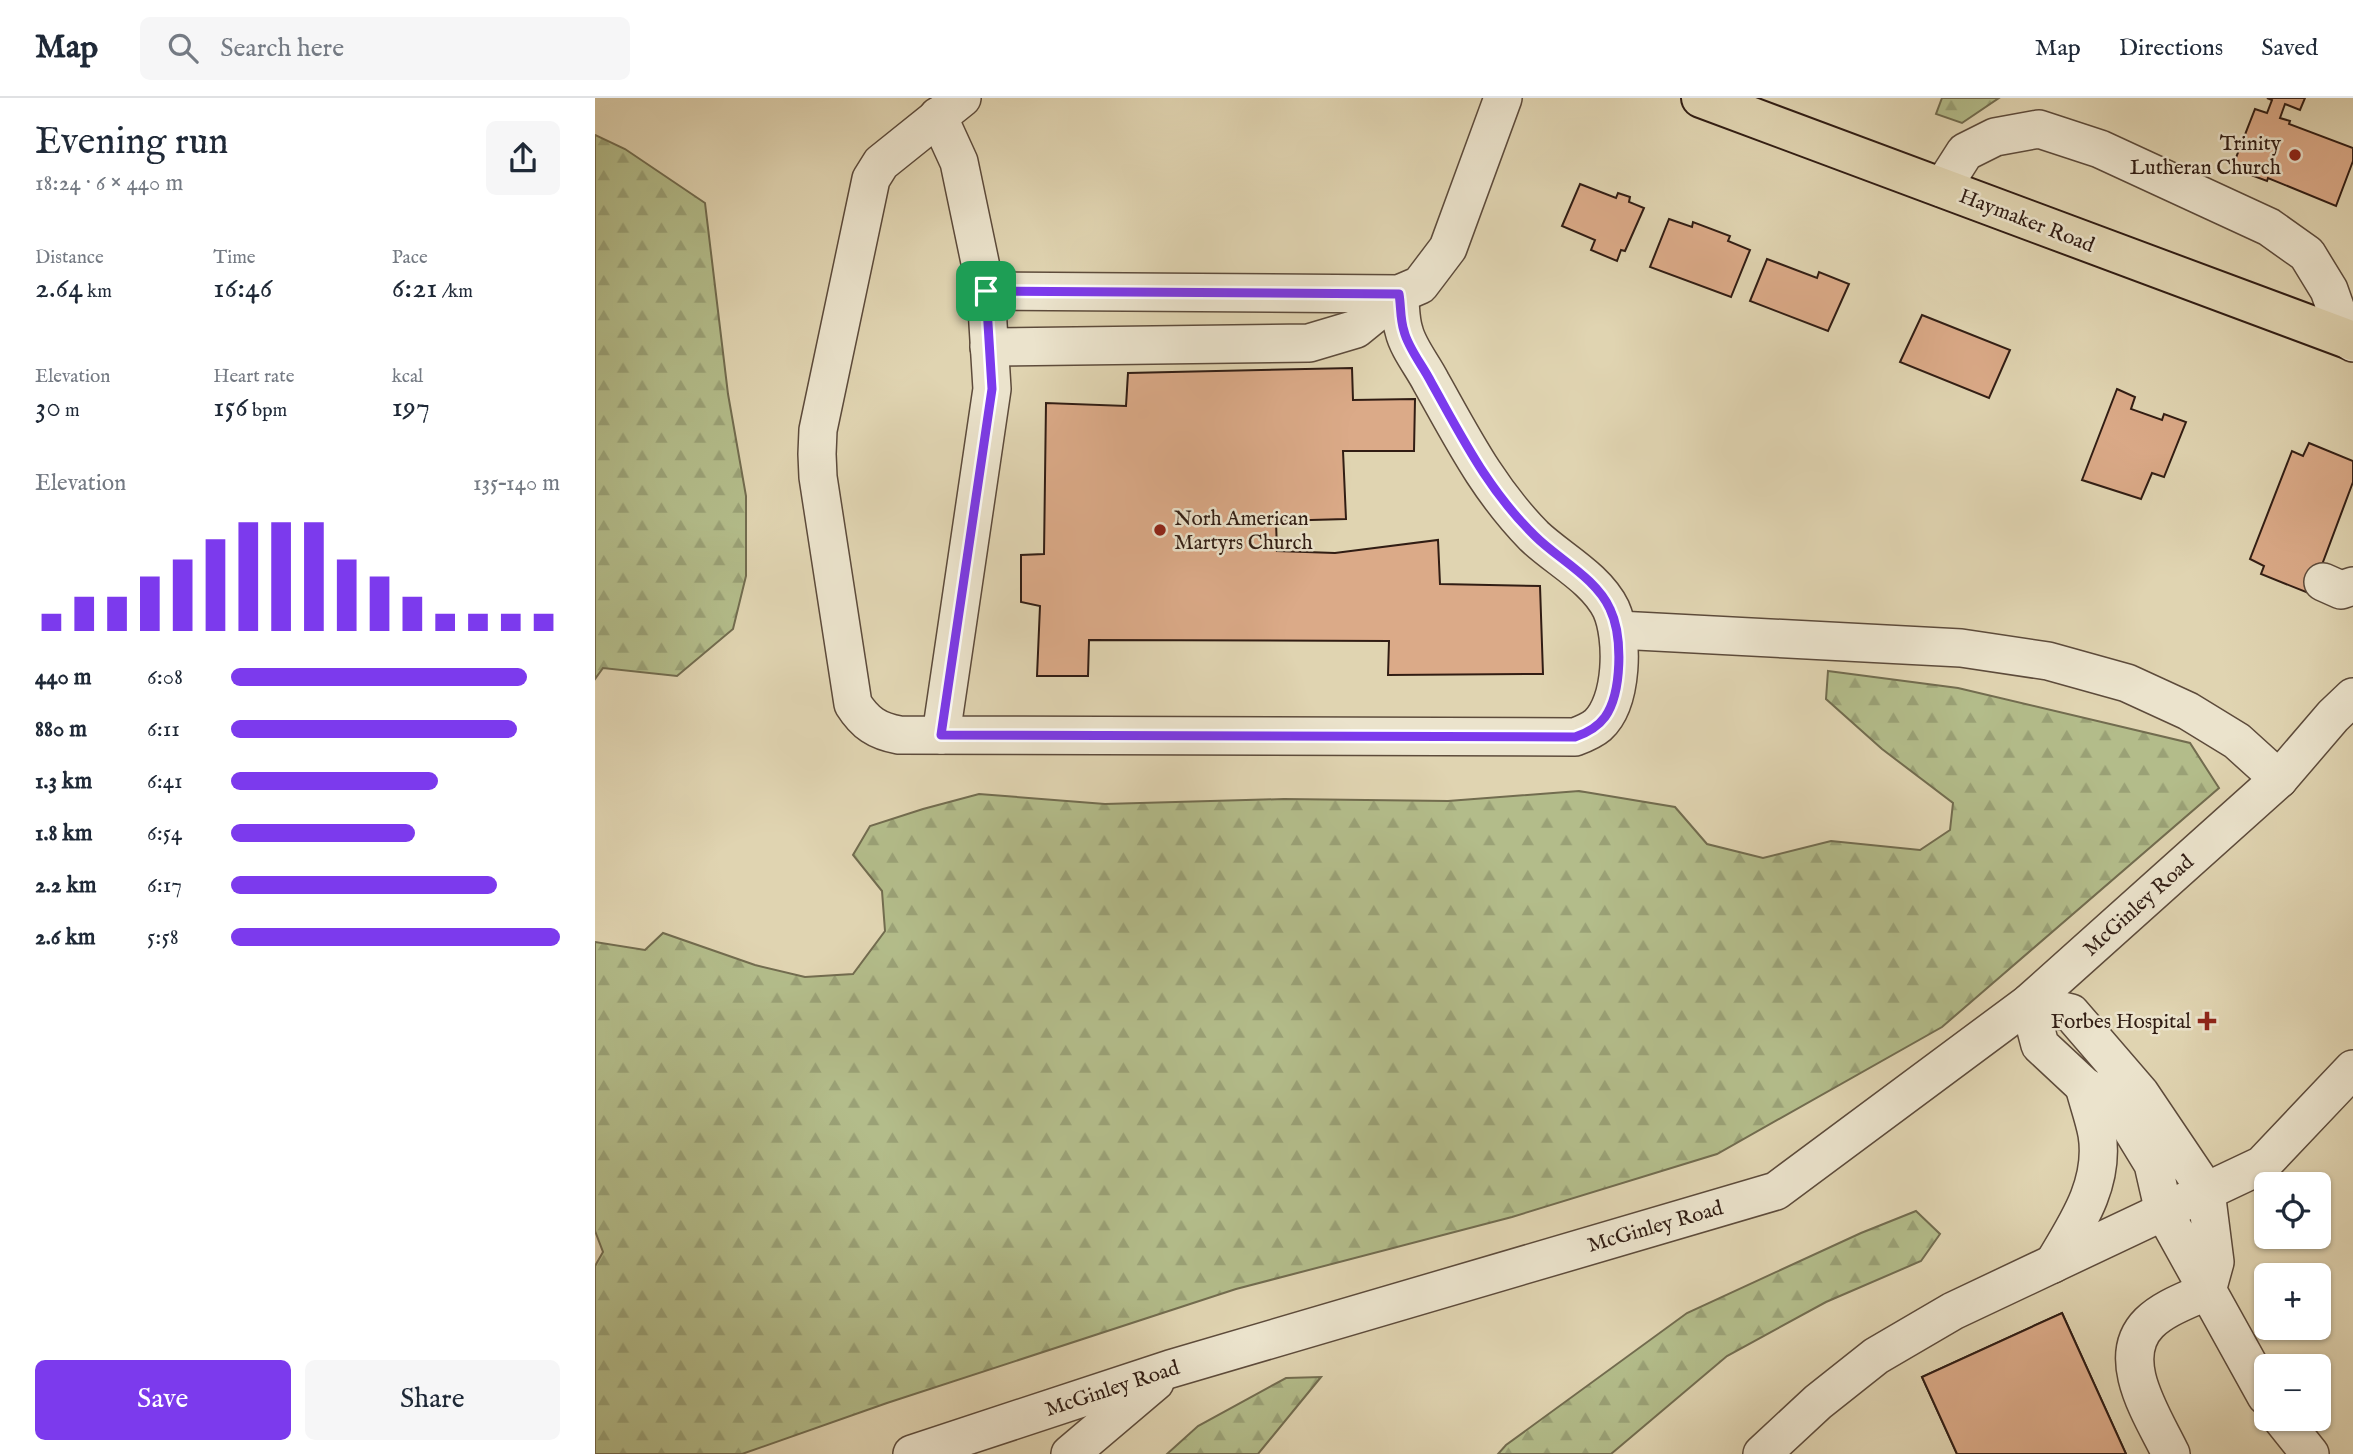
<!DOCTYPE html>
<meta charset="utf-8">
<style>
body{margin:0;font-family:"IM FELL English",serif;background:#f6f6f7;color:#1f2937;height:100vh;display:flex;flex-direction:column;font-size:26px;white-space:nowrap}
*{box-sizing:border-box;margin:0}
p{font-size:23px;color:#747a83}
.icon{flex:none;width:38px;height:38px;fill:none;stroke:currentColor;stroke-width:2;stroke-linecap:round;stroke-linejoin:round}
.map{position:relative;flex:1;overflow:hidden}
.details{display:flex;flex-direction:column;background:#fff;width:595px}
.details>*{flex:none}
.controls{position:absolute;left:1659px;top:1074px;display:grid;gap:14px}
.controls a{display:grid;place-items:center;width:77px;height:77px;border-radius:10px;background:#fff;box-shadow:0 2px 5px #0004;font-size:35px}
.pin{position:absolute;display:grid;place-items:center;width:60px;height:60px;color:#fff;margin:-30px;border-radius:14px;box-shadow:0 4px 10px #0006}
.round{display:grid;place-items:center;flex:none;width:74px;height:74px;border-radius:10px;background:#f6f6f7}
.headline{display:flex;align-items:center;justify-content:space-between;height:119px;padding:0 35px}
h1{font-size:38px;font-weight:600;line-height:52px}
.stats{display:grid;grid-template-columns:repeat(3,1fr);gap:10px;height:119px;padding:7px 35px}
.stats div{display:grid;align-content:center}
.stats b{font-size:30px;font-weight:600}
.stats small{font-size:19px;font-weight:400}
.stats p{font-size:19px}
.chart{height:196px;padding:14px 35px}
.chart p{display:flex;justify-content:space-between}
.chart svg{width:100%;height:126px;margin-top:7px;stroke:#7c3aed;stroke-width:6}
.cta{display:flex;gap:14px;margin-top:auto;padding:14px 35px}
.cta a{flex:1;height:80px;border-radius:10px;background:#7c3aed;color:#fff;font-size:28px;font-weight:600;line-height:80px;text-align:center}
.cta a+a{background:#f6f6f7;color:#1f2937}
ul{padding:0 35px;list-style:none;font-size:23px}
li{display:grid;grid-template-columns:112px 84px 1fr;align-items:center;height:52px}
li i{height:18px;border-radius:9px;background:#7c3aed}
header{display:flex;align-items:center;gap:42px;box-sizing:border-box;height:98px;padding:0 35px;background:#fff;border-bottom:2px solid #e0e1e3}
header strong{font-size:33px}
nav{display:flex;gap:38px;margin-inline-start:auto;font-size:24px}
.search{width:490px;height:63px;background:#f6f6f7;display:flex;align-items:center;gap:18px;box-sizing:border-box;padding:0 24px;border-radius:10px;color:#747a83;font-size:26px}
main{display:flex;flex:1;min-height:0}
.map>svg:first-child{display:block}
.forest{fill:url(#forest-firs);stroke:#726c4f;stroke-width:2}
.building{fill:#dbaa88;stroke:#311d14;stroke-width:2}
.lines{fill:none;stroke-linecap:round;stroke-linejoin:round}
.minor-casing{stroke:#5d4b3b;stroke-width:40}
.major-casing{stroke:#311d14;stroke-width:42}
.minor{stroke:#ebe3cc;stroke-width:37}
.major{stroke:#e0d4b1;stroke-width:38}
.route-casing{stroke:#fff;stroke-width:14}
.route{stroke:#7c3aed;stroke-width:9}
.poi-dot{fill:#8f2418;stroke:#ebe3cc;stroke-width:2.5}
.labels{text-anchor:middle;stroke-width:5;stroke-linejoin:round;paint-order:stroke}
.poi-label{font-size:21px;fill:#311d14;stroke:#ebe3cc;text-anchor:end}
.street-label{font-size:21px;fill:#311d14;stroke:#ebe3cc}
</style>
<header>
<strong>Map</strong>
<div class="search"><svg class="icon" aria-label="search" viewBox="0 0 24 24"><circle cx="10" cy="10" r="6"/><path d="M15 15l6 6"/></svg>Search here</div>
<nav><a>Map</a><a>Directions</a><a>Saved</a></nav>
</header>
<main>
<section class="details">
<div class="headline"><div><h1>Evening run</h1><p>18:24 · 6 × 440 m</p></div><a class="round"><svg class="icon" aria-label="share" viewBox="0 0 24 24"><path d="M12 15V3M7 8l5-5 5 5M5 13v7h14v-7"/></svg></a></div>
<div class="stats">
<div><p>Distance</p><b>2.64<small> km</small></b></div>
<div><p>Time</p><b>16:46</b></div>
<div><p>Pace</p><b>6:21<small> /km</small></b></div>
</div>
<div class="stats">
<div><p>Elevation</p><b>30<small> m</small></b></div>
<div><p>Heart rate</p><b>156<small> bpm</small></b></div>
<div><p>kcal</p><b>197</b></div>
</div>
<div class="chart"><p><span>Elevation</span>135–140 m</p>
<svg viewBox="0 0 160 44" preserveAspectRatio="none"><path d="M5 44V38M15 44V32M25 44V32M35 44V25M45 44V19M55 44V12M65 44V6M75 44V6M85 44V6M95 44V19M105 44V25M115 44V32M125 44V38M135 44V38M145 44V38M155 44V38"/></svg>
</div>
<ul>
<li><b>440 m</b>6:08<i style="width:90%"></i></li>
<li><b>880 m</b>6:11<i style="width:87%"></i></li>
<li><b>1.3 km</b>6:41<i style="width:63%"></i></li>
<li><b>1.8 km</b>6:54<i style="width:56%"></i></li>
<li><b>2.2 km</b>6:17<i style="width:81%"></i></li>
<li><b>2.6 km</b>5:58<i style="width:100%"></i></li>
</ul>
<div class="cta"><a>Save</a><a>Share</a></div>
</section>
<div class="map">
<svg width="1758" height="1356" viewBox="0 0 1758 1356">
<defs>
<pattern id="forest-firs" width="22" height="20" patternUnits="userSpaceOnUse" patternTransform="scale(1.75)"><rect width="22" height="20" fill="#b3bc8a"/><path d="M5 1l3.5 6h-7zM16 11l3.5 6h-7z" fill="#9aa176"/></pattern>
</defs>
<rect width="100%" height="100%" fill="#e0d4b1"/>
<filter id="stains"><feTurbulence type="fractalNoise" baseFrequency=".00286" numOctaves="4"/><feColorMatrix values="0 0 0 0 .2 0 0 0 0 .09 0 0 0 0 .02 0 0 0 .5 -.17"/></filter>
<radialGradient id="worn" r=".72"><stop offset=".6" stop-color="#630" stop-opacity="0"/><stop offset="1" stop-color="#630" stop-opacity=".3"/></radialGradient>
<!-- forest -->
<g class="forest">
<polygon points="1347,0 1404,0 1367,25 1341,16"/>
<polygon points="0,37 30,51 110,105 133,296 151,398 151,478 138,531 82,578 8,570 0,581"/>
<polygon points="1233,573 1363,590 1595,645 1624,690 1347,929 1122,1056 917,1119 641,1191 292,1305 147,1356 0,1356 0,1168 8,1154 0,1133 0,844 50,852 68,835 160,867 210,879 258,876 290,833 287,793 258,757 275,728 328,711 384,696 510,706 689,701 853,703 984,693 1080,709 1112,746 1168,760 1236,743 1325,752 1355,732 1358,705 1287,651 1231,601"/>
<polygon points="1321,1113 1345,1136 1326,1163 1231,1204 1132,1258 1016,1356 903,1356 911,1347 1092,1215 1266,1135"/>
<polygon points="726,1279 663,1356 572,1356 603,1328 691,1280"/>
</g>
<!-- building -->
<g class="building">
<polygon points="1672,0 1710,0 1705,12 1690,6 1685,20 1695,23 1694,26 1758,50 1758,63 1741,108 1673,80 1672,83 1637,70 1660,11 1672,15 1677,2"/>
<polygon points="985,86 1021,100 1023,95 1035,99 1034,104 1049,110 1030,153 1026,152 1022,163 996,152 1000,142 967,128"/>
<polygon points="1074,121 1097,129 1098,124 1135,138 1133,143 1155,152 1136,199 1055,169"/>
<polygon points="1172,161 1222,180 1224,174 1254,186 1233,233 1155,203"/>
<polygon points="1327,217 1415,252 1394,300 1305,264"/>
<polygon points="757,270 758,302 820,301 819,353 748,353 751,421 681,423 682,453 740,455 843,442 845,486 945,488 948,576 793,577 794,543 494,542 493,578 442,578 445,508 426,504 426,457 449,456 451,305 531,308 533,275"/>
<polygon points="1522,291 1540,299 1536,311 1567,322 1569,316 1591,324 1569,379 1557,375 1546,401 1487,382"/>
<polygon points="1714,345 1758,363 1758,384 1716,496 1666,476 1669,468 1655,461 1697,353 1708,358"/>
<polygon points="1467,1215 1531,1356 1362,1356 1327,1279"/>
<polygon points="1467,1215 1531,1356 1362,1356 1327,1279"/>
</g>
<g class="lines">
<defs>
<g id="minor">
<path d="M367,0L286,65L276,81L223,332L222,356L223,379L258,606C270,625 282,633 304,637L980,639C988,636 996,633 1003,627C1028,604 1029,540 1016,511C1001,480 963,461 939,438C893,391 868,341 836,284C828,268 813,250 809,233C805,221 806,207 804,196L761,231L714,245L394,249"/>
<polyline points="343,18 364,64 391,193 397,291 346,637"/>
<polyline points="1347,90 1370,54 1400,39 1444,31 1505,51 1674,129 1712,156 1734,192 1751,240 1758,245"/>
<polyline points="391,193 804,196 825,187 853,150 908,0"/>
<polyline points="1728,484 1746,492 1758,488"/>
<polyline points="1023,532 1366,550 1453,563 1532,585 1593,613 1642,643 1684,681"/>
<path d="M1458,1166C1482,1126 1510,1085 1502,1036C1499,1020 1493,1004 1489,988"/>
<polyline points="1687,1321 1715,1356"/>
<polyline points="317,1356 575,1271 1181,1093 1434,905 1684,681 1738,618 1758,599"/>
<polyline points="475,1356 560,1284"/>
<polyline points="1167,1356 1223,1304 1281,1258 1358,1213 1667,1067 1758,971"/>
<path d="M1576,1356C1559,1320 1518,1261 1554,1225C1569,1210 1593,1202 1612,1193L1620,1164L1611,1093L1545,995L1476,915L1434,905L1445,947L1489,988L1522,1007L1558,1066L1569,1114L1671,1298"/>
</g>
<polyline id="major" points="1106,0 1758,243"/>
</defs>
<!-- minor casing -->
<use href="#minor" class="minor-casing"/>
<!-- major casing -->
<use href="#major" class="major-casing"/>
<!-- minor -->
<use href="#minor" class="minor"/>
<!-- major -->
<use href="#major" class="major"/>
</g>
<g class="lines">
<defs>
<path id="route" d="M391,193L804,196C806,207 805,221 809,233C813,250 828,268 836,284C868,341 893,392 940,438C963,461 1001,480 1015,511C1028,538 1027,595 1010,619C1002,630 992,635 980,639L346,637L397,291Z"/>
</defs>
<!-- route casing -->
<use href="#route" class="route-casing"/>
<!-- route -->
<use href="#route" class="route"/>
</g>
<!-- markers -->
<g class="poi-dot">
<circle cx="1700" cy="57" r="7"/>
<circle cx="565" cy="432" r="7"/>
<path d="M1608.5 912.5h7v7h7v7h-7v7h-7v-7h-7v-7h7z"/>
</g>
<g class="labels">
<!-- poi labels -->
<g class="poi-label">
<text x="1686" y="52">Trinity<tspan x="1686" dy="24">Lutheran Church</tspan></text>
<text x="579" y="427" text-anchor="start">Norh American<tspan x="579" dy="24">Martyrs Church</tspan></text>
<text x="1596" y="930">Forbes Hospital</text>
</g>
<!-- street labels -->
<g class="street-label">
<text transform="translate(1432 122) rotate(21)" y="7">Haymaker Road</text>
<text transform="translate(1543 807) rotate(-42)" y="7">McGinley Road</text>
<text transform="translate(1060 1128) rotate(-16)" y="7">McGinley Road</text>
<text transform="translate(517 1290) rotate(-18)" y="7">McGinley Road</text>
</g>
</g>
<rect width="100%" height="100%" filter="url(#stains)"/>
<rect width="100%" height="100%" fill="url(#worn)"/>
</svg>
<div class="controls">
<a><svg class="icon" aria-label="locate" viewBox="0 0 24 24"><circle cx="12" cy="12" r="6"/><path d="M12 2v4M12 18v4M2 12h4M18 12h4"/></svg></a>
<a>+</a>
<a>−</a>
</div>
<div class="pin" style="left:391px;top:193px;background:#1e9e55"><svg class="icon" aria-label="arrive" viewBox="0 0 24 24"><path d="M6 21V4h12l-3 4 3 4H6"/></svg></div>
</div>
</main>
